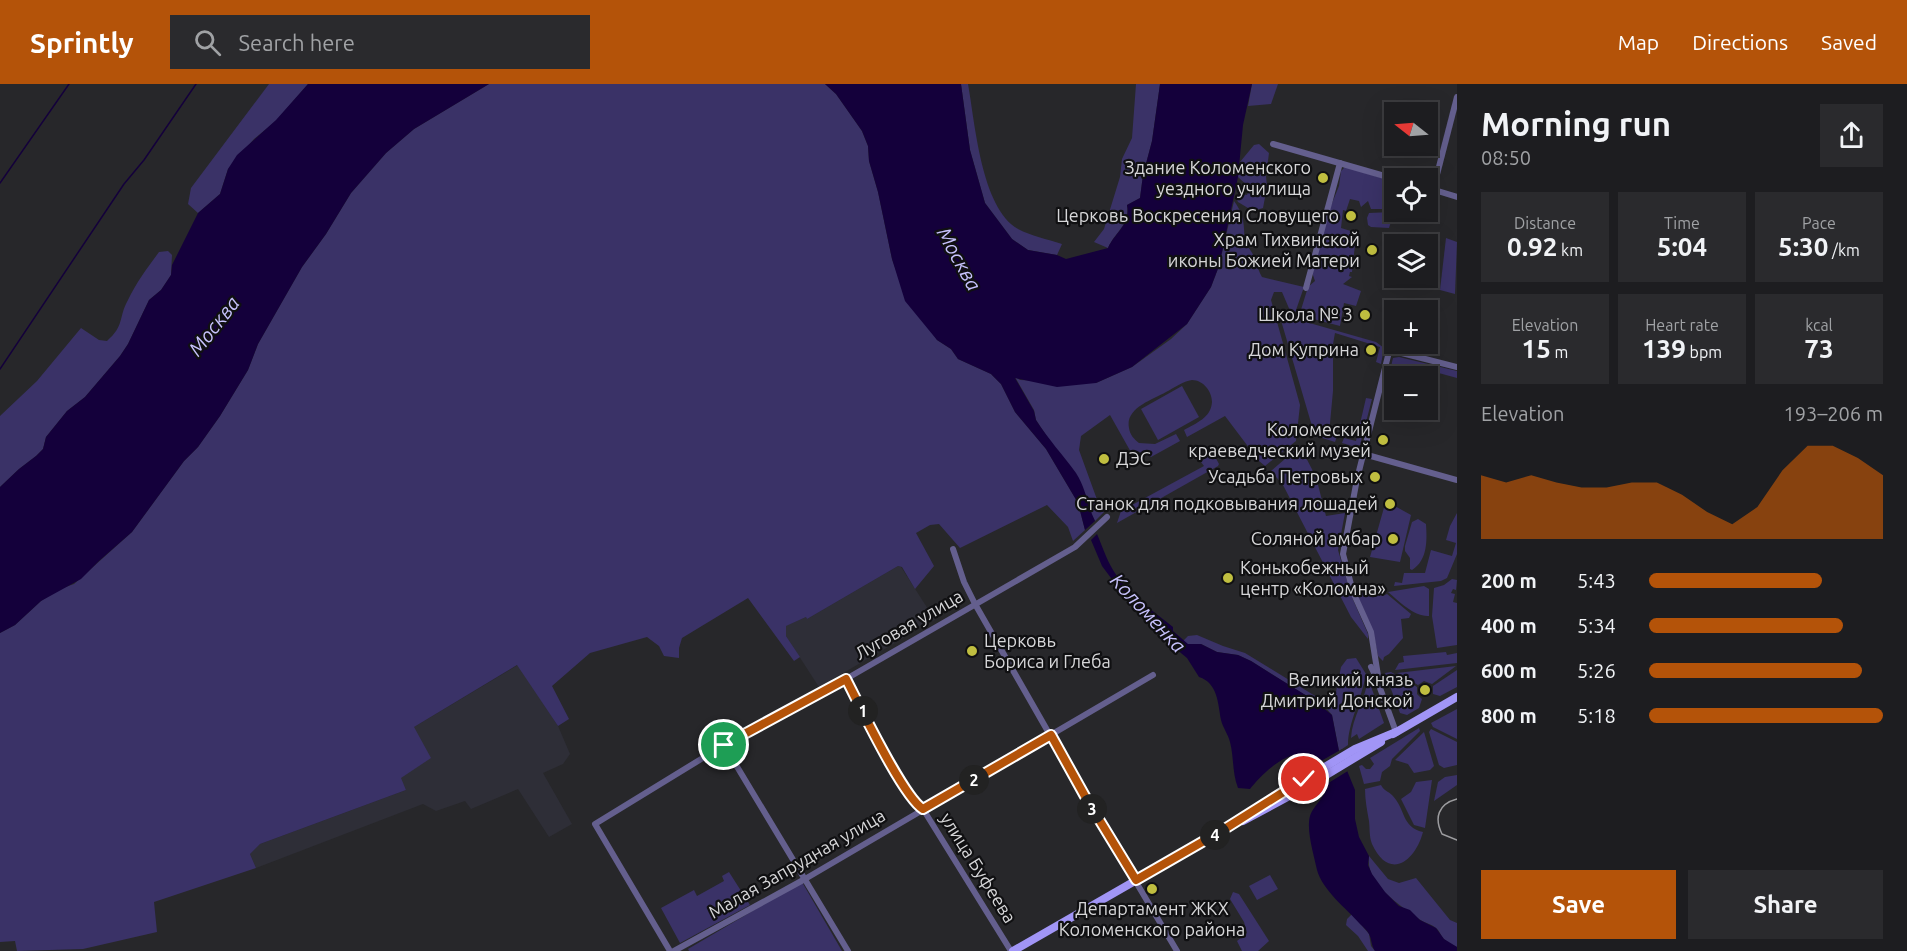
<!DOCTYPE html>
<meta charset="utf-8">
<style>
body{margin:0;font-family:Ubuntu,sans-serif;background:#2a2a2d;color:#f1f3f6;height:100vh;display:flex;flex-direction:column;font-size:22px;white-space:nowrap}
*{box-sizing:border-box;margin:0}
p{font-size:20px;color:#a0a2a5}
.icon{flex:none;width:33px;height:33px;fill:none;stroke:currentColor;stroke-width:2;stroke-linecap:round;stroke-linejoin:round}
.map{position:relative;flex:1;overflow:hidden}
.drawer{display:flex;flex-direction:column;background:#1d1d20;width:450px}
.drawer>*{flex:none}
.needle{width:39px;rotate:287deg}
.controls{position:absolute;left:1384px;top:18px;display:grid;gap:12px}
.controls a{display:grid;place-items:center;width:54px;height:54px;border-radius:0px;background:#1d1d20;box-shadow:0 6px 24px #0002,0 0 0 2px #3b3b3e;font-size:30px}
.pin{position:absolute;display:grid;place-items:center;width:51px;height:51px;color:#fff;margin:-26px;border:3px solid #fff;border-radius:50%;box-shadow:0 2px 6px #0007}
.km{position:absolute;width:30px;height:30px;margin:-15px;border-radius:50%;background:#222;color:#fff;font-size:16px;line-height:30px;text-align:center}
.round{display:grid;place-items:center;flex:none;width:63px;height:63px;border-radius:0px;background:#2a2a2d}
.headline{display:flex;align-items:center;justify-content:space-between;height:102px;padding:0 24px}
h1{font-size:33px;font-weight:700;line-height:45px}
.figures{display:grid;grid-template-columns:repeat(3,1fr);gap:9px;height:102px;padding:6px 24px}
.figures div{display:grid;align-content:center;border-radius:0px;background:#2a2a2d;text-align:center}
.figures b{font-size:26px;font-weight:700}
.figures small{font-size:16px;font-weight:400}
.figures p{font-size:16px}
.chart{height:168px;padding:12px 24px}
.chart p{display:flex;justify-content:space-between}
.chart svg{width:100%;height:108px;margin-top:6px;fill:#b45309;opacity:.7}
.cta{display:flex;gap:12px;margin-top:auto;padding:12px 24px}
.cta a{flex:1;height:69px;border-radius:0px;background:#b45309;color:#fff;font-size:24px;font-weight:700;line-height:69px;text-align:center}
.cta a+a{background:#2a2a2d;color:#f1f3f6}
ul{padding:0 24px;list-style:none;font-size:20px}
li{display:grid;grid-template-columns:96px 72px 1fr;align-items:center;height:45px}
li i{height:15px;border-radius:8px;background:#b45309}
header{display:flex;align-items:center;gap:36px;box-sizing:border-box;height:84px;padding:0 30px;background:#b45309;color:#fff}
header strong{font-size:28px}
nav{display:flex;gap:33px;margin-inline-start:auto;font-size:21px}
.search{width:420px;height:54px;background:#2a2a2d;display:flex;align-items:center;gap:15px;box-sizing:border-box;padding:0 21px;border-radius:0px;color:#a0a2a5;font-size:22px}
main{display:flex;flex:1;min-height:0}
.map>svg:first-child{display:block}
.built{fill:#2e2e37}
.green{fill:#3a3267}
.water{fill:#14003b}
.pier{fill:#27272a}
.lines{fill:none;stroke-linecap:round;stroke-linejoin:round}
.stream{stroke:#14003b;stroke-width:1.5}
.minor{stroke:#645f8e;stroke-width:6}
.major{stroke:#a195f6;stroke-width:8}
.tram{stroke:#9c9c9f;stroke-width:1.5}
.route-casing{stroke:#fff;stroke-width:12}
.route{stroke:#b45309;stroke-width:8}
.poi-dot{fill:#c0be40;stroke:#101012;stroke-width:2}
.labels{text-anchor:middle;stroke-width:4.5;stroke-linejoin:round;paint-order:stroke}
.poi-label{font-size:18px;fill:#d6d6d8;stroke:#101012;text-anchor:end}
.street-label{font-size:18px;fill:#d6d6d8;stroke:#101012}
.water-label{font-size:20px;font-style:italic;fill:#c7c2fd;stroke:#101012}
</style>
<header>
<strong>Sprintly</strong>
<div class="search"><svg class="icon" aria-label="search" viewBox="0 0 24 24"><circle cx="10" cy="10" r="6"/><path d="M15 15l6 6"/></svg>Search here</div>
<nav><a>Map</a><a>Directions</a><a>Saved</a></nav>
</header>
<main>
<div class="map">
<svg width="1457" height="867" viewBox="0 0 1457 867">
<rect width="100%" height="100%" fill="#27272a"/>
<!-- built -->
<g class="built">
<polygon points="898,482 901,483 935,536 930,538 928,536 900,556 819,603 786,552 785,542 806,533 807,535"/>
<polygon points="518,581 558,642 570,670 563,680 543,689 572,740 549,753 518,705 471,725 465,717 436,727 423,720 256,784 250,770 260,760 406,706 400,694 414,643"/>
</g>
<!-- green -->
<g class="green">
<polygon points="269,0 308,0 276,37 254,55 228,85 220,110 198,129 188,120 191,104"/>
<polygon points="489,0 825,0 836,10 862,47 868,62 869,77 878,108 892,175 898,192 937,256 951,265 958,275 991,290 1001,300 1015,328 1046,365 1078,419 1085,446 1073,457 1068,443 1047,421 960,464 939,440 930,441 916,449 934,482 915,505 902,483 898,482 807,535 806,533 786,542 786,552 800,573 794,577 748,514 682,554 679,564 679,574 664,572 659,562 647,553 590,569 552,602 569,635 558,642 517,581 414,643 431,674 401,694 406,706 260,760 250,770 256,784 154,818 157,848 83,865 17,867 15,857 0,858 0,549 15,541 41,517 57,506 74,500 132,448 184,377 198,363 220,332 248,286 258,260 302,183 326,150 351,109 386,69 414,45"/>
<path d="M961,0H968C975,38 981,124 1018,145C1031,152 1047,155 1062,160L1057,171L1028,166L1012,155L985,119L970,66Z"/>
<path d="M1136,0H1160L1152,57L1143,91L1140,114L1127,121C1130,141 1115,148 1108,164L1094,158L1104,145L1120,93L1122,75L1132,54Z"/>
<polygon points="1252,0 1278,0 1271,20 1248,22"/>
<polygon points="1259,60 1269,69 1266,92 1267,103 1263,124 1253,127 1238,118 1236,114 1241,110 1247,111 1250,104 1238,93 1240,78 1254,61"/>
<polygon points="1345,83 1395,98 1395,106 1390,120 1395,122 1394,125 1371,125 1368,117 1361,123 1359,117 1350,115 1346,127 1343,126 1341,144 1354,148 1356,152 1352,188 1350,188 1349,192 1352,193 1343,200 1361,207 1356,222 1344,219 1340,242 1302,232 1300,229 1308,203 1315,197 1312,188 1330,124 1339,102 1341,87"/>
<path d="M1234,117C1244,130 1245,143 1244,160C1256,168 1255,181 1262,193L1304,203L1295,229H1291L1282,208H1274L1271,216L1300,321L1296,357L1265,382L1259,377L1225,332L1187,353L1184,346C1196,339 1211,334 1212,318C1212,307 1203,296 1192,296C1183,297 1174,304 1166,308C1152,316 1125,324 1129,344C1130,351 1134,355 1139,359L1155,360L1176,350L1180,357L1151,373L1137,367L1132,370L1110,331L1081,352L1079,366L1099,421H1100L1104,428L1095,437L1089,426L1086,411L1036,336L1034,326L1015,293L1020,296L1096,299L1132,283L1171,255L1187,240L1211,203L1219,182Z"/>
<polygon points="1391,128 1393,131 1389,144 1371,143 1368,141 1367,134 1369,129"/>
<polygon points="1446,154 1457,158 1455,210 1440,206"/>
<path d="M168,167L172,171L171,191L161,206L149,216L128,260L120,272L85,313L67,327L46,353L43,365L36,372L19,385L0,403V332L37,297L81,244L99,256L107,257C125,241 118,234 128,216C136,199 148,183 159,168Z"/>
<polygon points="1285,232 1376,258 1384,264 1381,280 1376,278 1380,263 1335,249 1333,260 1333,307 1329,350 1337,352 1335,358 1316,352 1314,349 1280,233"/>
<polygon points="1399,273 1457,287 1457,294 1424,285 1420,286 1418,292 1389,291 1393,274"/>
<polygon points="1182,302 1199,333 1158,356 1141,325"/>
<polygon points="1366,314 1372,315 1360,361 1356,363 1342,359 1344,354 1356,357"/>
<polygon points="1300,362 1316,393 1326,432 1345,429 1338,466 1351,511 1368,550 1368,555 1351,533 1283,401 1271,387"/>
<polygon points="1207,363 1211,365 1219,380 1218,382 1117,439 1121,427 1204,382 1201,378 1205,374 1205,366"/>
<polygon points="1387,413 1394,415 1393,421 1411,431 1400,478 1370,473"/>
<polygon points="1457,429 1457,470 1447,494 1441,497 1394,502 1395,498 1402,499 1404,489 1425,489 1431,466 1452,472 1456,459 1446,456 1450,442"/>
<path d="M1418,435L1426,440C1427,456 1428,476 1412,486L1410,485V474L1405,467V462L1412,438Z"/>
<polygon points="1452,495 1457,496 1456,506 1453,505 1451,509 1455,510 1453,518 1457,519 1457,561 1437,564 1432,532 1434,504 1444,501"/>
<path d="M1424,502L1429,505V532C1414,533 1399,517 1388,508Z"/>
<polygon points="1360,503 1375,506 1383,512 1387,510 1411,530 1409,534 1401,535 1403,554 1389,570 1384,573 1383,577 1378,572 1373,547 1356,508"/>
<path d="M1197,551L1223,562L1245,569L1333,623L1341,583L1347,575L1356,574L1366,590C1362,614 1348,639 1348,661L1339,667L1332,631L1326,624L1251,577L1238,571L1217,568L1201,560L1188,561L1183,557L1188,552Z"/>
<polygon points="1446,568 1447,571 1457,569 1457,579 1395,586 1399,579 1404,578 1403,572"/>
<polygon points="1456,582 1432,600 1424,597 1418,601 1397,589"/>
<polygon points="1457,586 1457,603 1440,612 1433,610 1433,602"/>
<polygon points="1391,588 1417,603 1417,610 1422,615 1419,624 1407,631 1400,629 1385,589"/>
<path d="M1368,594L1384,639L1359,655L1357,650L1351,654C1352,633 1366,615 1368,594Z"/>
<polygon points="1457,625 1457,655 1433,643 1431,639"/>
<polygon points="1419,644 1420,647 1392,675 1390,682 1382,688 1380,697 1364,700 1359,682 1362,681 1366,685 1370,685 1374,680 1370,674"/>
<polygon points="1431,645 1457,658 1457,681 1444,684 1439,681 1429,648"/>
<polygon points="1424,648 1434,682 1430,686 1414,689 1408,680 1395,676"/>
<polygon points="1457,691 1457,701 1434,717 1438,698 1445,693"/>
<polygon points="1432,696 1425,744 1414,741 1401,715 1411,708 1416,698"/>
<path d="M1381,701C1384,707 1388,707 1392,711C1406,725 1401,743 1423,748C1415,778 1389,797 1372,760C1369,752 1370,745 1369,737C1367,726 1365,716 1365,705Z"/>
<path d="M1369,772L1388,795L1399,799L1416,794L1450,836L1457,839V863C1453,861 1448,859 1445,856C1441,853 1440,847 1436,844C1432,840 1424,839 1419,835C1400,821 1365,800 1369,772Z"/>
<polygon points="729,788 750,821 680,859 661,824 694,806 697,812 724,797 722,792"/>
<polygon points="1270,791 1278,805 1257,816 1249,802"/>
<polygon points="802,798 842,867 689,867 688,865"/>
<polygon points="1233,808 1239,810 1269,857 1258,867 1242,867 1237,857 1247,849 1244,838 1230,815"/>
<polygon points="1352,830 1369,850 1371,862 1375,867 1368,867 1358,852 1346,841 1347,835"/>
</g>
<!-- water -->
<g class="water">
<polygon points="308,0 489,0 414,45 386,69 351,109 326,150 302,183 258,260 248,286 220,332 198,363 184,377 132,448 99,477 81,495 41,517 15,541 0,549 0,403 19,385 36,372 43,365 46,353 67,327 85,313 120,272 128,260 149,216 161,206 171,191 172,181 198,129 220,110 228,85 237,71 276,36"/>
<path d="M825,0H961L970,66L985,119L1012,155L1028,166L1057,171L1066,175L1108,164C1115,148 1131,141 1127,121L1140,114L1143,91L1152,57L1160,0H1252L1243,41L1238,93L1219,182L1211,203L1187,240L1132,283L1096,299L1057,303L1015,294L1034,327L1036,336C1048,355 1063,371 1076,389C1086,404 1087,421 1095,437L1085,446L1078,419L1046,365L1015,328L1001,300L991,290L958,275L951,265L937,256L905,217L892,175L878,108L869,77L868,62L862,47L836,10Z"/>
<path d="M1097,450C1103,464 1108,480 1117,492C1132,512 1154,528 1173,543V547L1188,560H1201L1217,568L1238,571L1251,577L1315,617L1332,631L1339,667L1355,706V735L1359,753L1369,772L1368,781L1372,790L1385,808L1399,822L1410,826L1420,836L1436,844L1444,855L1457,863V867H1375C1371,861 1372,856 1369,850C1367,846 1363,843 1360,840C1346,824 1323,807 1317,786C1314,771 1306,746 1310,732C1314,720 1326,714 1327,700C1327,695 1320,683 1317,679C1297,654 1263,689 1250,705L1238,704C1232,689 1234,673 1230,658C1228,650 1223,644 1221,636C1218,620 1218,599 1199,593L1187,574L1170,560L1167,553L1117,502L1102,482L1091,456Z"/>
</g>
<!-- pier -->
<polygon class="pier" points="1342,665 1351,685 1322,703 1324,699 1314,681"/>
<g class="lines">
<!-- stream -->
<g class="stream">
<polyline points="0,99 69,0"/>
<polyline points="0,285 124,100 144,76 196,0"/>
</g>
<!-- minor -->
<g class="minor">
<polyline points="1273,60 1395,95"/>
<polyline points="1428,104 1457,113"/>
<polyline points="1433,106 1457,13"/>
<polyline points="1306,204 1340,79"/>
<polyline points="1391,260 1357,395 1343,470 1353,508 1371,548 1380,604 1396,648"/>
<polyline points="1390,266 1457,283"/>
<polyline points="1353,367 1457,396"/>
<polyline points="953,465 964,498 975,520 1086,714 1177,867"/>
<polyline points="1371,583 1377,595"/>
<path d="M846,595C859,620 903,714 923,725L1011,867"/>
<polyline points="724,661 848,867"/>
<polyline points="670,867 595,740 724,661 846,595 1075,463 1107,433"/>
<polyline points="674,867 805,795 1153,591"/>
</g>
<!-- major -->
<g class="major">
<polyline points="1393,650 1457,613"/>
<polyline points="1243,737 1308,702 1381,658"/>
<polyline points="1013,867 1208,755 1254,725 1355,665 1396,648"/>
</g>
<!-- tram -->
<path class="tram" d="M1457,715C1438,720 1434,734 1442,750L1457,756"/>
</g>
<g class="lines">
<defs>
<path id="route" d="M724,661L846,595C859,620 903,713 923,725L1051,651L1086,714L1136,796L1223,746L1304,695"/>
</defs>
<!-- route casing -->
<use href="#route" class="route-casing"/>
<!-- route -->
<use href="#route" class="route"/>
</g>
<!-- markers -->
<g class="poi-dot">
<circle cx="1323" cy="94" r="6"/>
<circle cx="1351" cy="132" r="6"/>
<circle cx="1372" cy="166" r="6"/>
<circle cx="1365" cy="231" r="6"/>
<circle cx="1371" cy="266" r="6"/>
<circle cx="1383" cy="356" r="6"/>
<circle cx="1104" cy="375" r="6"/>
<circle cx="1375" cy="393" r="6"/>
<circle cx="1390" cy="420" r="6"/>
<circle cx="1393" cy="455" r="6"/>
<circle cx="1228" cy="494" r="6"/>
<circle cx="972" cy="567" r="6"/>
<circle cx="1425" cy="606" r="6"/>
<circle cx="1152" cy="805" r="6"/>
</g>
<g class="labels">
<!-- poi labels -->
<g class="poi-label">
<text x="1311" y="90">Здание Коломенского<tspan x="1311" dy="21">уездного училища</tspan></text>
<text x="1339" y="138">Церковь Воскресения Словущего</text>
<text x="1360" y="162">Храм Тихвинской<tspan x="1360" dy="21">иконы Божией Матери</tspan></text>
<text x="1353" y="237">Школа № 3</text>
<text x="1359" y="272">Дом Куприна</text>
<text x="1371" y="352">Коломеский<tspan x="1371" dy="21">краеведческий музей</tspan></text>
<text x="1116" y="381" text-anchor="start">ДЭС</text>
<text x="1363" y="399">Усадьба Петровых</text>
<text x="1378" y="426">Станок для подковывания лошадей</text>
<text x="1381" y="461">Соляной амбар</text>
<text x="1240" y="490" text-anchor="start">Конькобежный<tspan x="1240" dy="21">центр «Коломна»</tspan></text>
<text x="984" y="563" text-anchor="start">Церковь<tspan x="984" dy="21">Бориса и Глеба</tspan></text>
<text x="1413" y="602">Великий князь<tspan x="1413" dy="21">Дмитрий Донской</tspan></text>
<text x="1152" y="831" text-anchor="middle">Департамент ЖКХ<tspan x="1152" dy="21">Коломенского района</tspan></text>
</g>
<!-- street labels -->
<g class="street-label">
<text transform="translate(909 541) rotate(-30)" y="6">Луговая улица</text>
<text transform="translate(797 780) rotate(-30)" y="6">Малая Запрудная улица</text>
<text transform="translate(978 784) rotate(58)" y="6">улица Буфеева</text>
</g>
<!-- water labels -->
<g class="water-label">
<text transform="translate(959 175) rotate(61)" y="7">Москва</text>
<text transform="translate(214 242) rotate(-52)" y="7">Москва</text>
<text transform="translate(1148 529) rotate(47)" y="7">Коломенка</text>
</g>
</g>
</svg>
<div class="controls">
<a><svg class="needle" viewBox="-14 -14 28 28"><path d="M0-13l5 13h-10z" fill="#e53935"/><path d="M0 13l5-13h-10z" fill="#a0a2a5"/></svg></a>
<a><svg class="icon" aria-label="locate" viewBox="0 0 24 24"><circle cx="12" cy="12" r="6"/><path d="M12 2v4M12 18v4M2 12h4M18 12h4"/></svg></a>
<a><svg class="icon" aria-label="layers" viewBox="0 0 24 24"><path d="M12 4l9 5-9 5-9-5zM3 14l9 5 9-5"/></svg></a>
<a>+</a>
<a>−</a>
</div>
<div class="pin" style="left:724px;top:661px;background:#1e9e55"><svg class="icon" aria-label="arrive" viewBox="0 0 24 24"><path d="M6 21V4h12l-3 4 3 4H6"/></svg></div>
<div class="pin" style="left:1304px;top:695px;background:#d93025"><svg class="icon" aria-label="check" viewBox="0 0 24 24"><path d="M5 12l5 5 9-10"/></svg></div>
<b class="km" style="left:863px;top:627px">1</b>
<b class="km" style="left:974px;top:696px">2</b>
<b class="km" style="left:1092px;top:725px">3</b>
<b class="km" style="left:1215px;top:751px">4</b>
</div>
<section class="drawer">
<div class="headline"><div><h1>Morning run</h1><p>08:50</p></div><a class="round"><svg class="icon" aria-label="share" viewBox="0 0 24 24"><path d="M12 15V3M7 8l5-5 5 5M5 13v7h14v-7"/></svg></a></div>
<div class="figures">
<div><p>Distance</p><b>0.92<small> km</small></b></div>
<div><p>Time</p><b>5:04</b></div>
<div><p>Pace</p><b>5:30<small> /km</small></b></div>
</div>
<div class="figures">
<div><p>Elevation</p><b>15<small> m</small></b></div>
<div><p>Heart rate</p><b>139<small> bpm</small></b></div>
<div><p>kcal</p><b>73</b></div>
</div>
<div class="chart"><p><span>Elevation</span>193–206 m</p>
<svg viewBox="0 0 160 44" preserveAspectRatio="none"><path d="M0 44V18L10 21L20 18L30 21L40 23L50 23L60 21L70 21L80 26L90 33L100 38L110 31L120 16L130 6L140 6L150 11L160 18V44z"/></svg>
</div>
<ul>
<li><b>200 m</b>5:43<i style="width:74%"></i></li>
<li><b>400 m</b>5:34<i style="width:83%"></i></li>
<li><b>600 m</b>5:26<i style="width:91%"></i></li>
<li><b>800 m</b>5:18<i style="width:100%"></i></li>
</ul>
<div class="cta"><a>Save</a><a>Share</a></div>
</section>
</main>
